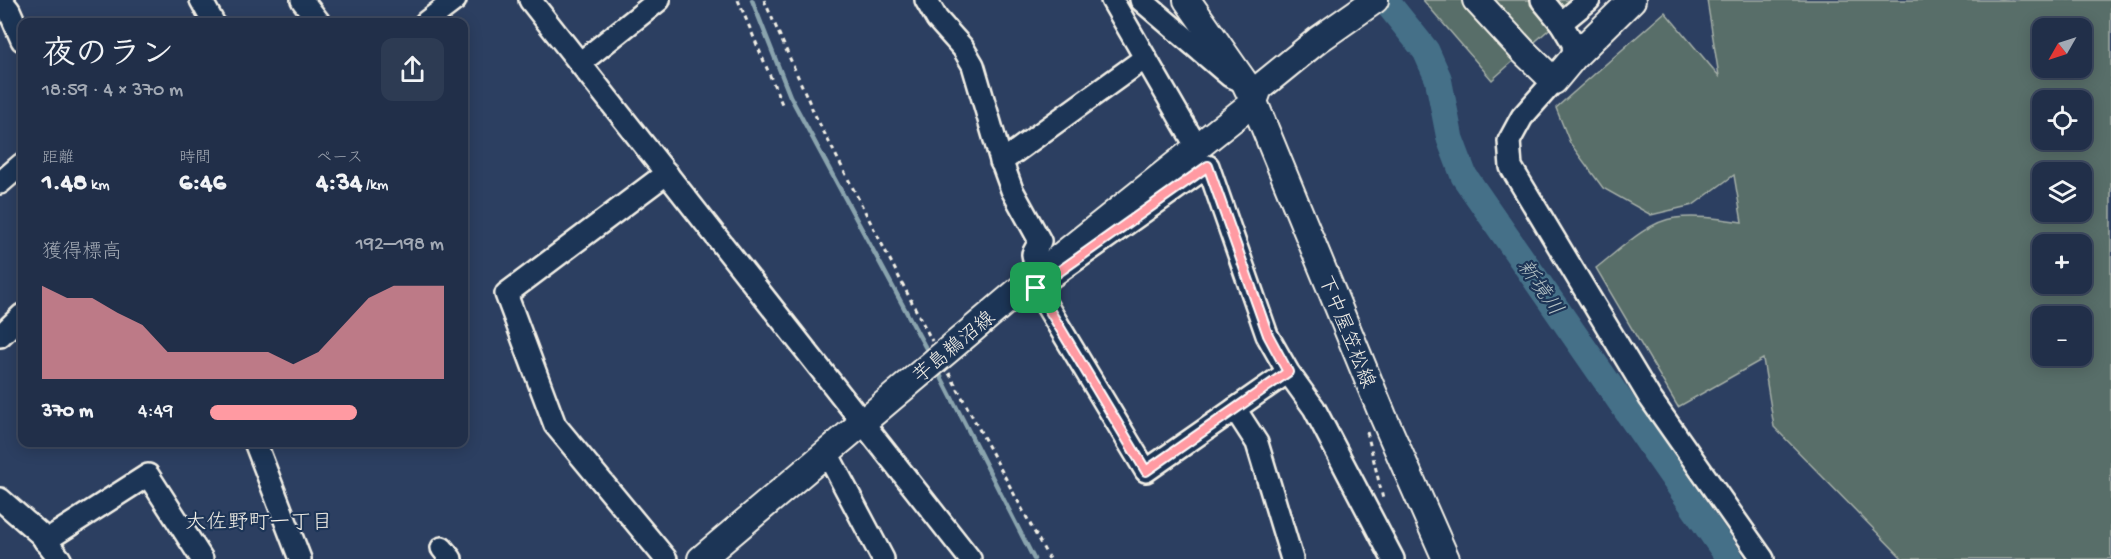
<!DOCTYPE html>
<html lang="ja">
<meta charset="utf-8">
<style>
body{margin:0;font-family:"Gochi Hand","Klee One",sans-serif;background:#2d3b53;color:#f1f3f6;height:100vh;display:flex;flex-direction:column;font-size:22px;white-space:nowrap}
*{box-sizing:border-box;margin:0}
p{font-size:20px;color:#a2a9b4}
.icon{flex:none;width:33px;height:33px;fill:none;stroke:currentColor;stroke-width:2;stroke-linecap:round;stroke-linejoin:round}
.map{position:relative;flex:1;overflow:hidden}
.sheet{position:absolute;left:18px;top:18px;width:450px;height:429px;display:flex;flex-direction:column;background:#212f49;border-radius:12px;box-shadow:0 3px 15px #0003,0 0 0 2px #3e4a61}
.sheet>*{flex:none}
.needle{width:39px;rotate:231deg}
.controls{position:absolute;left:2032px;top:18px;display:grid;gap:12px}
.controls a{display:grid;place-items:center;width:60px;height:60px;border-radius:12px;background:#212f49;box-shadow:0 3px 15px #0003,0 0 0 2px #3e4a61;font-size:30px}
.pin{position:absolute;display:grid;place-items:center;width:51px;height:51px;color:#fff;margin:-26px;border-radius:12px;box-shadow:0 3px 9px #0006}
.round{display:grid;place-items:center;flex:none;width:63px;height:63px;border-radius:12px;background:#2d3b53}
.overview{display:flex;align-items:center;justify-content:space-between;height:102px;padding:0 24px}
h1{font-size:33px;font-weight:700;line-height:45px}
.stats{display:grid;grid-template-columns:repeat(3,1fr);gap:9px;height:102px;padding:6px 24px}
.stats div{display:grid;align-content:center}
.stats b{font-size:26px;font-weight:700}
.stats small{font-size:16px;font-weight:400}
.stats p{font-size:16px}
.chart{height:168px;padding:12px 24px}
.chart p{display:flex;justify-content:space-between}
.chart svg{width:100%;height:108px;margin-top:6px;fill:#ff9aa2;opacity:.7}
ul{padding:0 24px;list-style:none;font-size:20px}
li{display:grid;grid-template-columns:96px 72px 1fr;align-items:center;height:45px}
li i{height:15px;border-radius:8px;background:#ff9aa2}
.map>svg:first-child{display:block}
.green{fill:#596e69;stroke:#a6b0a8;stroke-width:1.5;fill-rule:evenodd}
.lines{fill:none;stroke-linecap:round;stroke-linejoin:round}
.stream{stroke:#8aa4ae;stroke-width:4.5}
.river{stroke:#447088;stroke-width:27}
.minor-casing{stroke:#f4f1e8;stroke-width:26}
.major-casing{stroke:#f4f1e8;stroke-width:30}
.path{stroke:#f4f1e8;stroke-width:3;stroke-dasharray:4.5 4.5;stroke-linecap:butt}
.minor{stroke:#1d3557;stroke-width:21}
.major{stroke:#1d3557;stroke-width:26}
.route-casing{stroke:#fff;stroke-width:12}
.route{stroke:#ff9aa2;stroke-width:8}
.labels{text-anchor:middle;stroke-width:4.5;stroke-linejoin:round;paint-order:stroke}
.street-label{font-size:20px;fill:#f4f1e8;stroke:#1d3557}
.water-label{font-size:21px;font-style:italic;fill:#b6c4c6;stroke:#1d3557}
.neighbourhood-label{font-size:21px;fill:#f4f1e8;stroke:#1d3557}
</style>
<div class="map">
<svg width="2111" height="559" viewBox="0 0 2111 559">
<rect width="100%" height="100%" fill="#2c3f61"/>
<filter id="ink" filterUnits="userSpaceOnUse"><feTurbulence type="fractalNoise" baseFrequency=".0167" numOctaves="2"/><feDisplacementMap in="SourceGraphic" scale="12" xChannelSelector="R" yChannelSelector="G"/><feConvolveMatrix kernelMatrix="1 2 1 2 8 2 1 2 1" color-interpolation-filters="sRGB"/></filter>
<g filter="url(#ink)">
<!-- green -->
<g class="green">
<polygon points="1423,0 1582,0 1492,80"/>
<path d="M1707,0H2111V559H1903L1774,427L1763,359L1678,407L1596,268C1618,251 1648,221 1675,218C1697,215 1721,219 1742,222L1734,175L1693,205L1651,215L1603,188L1570,143L1556,108L1665,12L1719,76ZM2043,28H2082V68H2043ZM2043,100H2082V140H2043ZM2043,172H2082V212H2043ZM2043,244H2082V284H2043ZM2043,316H2082V356H2043Z"/>
</g>
<g class="lines">
<!-- stream -->
<g class="stream">
<polyline points="752,0 790,96 929,354"/>
<polyline points="937,369 1034,559"/>
</g>
<!-- river -->
<polyline class="river" points="1385,0 1426,51 1438,78 1450,139 1464,176 1730,559"/>
<defs>
<g id="minor">
<polyline points="1,0 9,10 22,40"/>
<polyline points="201,0 213,22"/>
<polyline points="302,0 319,22"/>
<polyline points="530,0 970,559"/>
<polyline points="926,0 937,19 963,48 973,65 1000,157 1012,190 1040,241 1033,254 1037,275"/>
<polyline points="1112,0 1191,137"/>
<polyline points="1141,0 1230,76 1240,80"/>
<polyline points="1542,0 1561,23 1573,43 1574,57"/>
<polyline points="426,22 455,0"/>
<polyline points="1561,23 1589,0"/>
<polyline points="580,63 659,0"/>
<polyline points="1554,81 1522,117 1509,141 1511,167 1650,398 1763,559"/>
<polyline points="1001,162 1145,58"/>
<polyline points="0,183 22,164"/>
<polyline points="0,336 22,315"/>
<polyline points="1288,372 1146,471 1036,288 1208,166 1267,335 1288,372 1314,408 1393,559"/>
<polyline points="1235,409 1257,443 1292,559"/>
<polyline points="255,442 300,559"/>
<polyline points="827,453 883,559"/>
<polyline points="0,499 40,534 60,559"/>
<polyline points="45,541 148,475 202,559"/>
<polyline points="442,548 451,559"/>
<polyline points="666,559 555,425 506,294 667,173"/>
</g>
<g id="major">
<polyline points="1187,0 1245,83 1254,102 1383,416 1446,559"/>
<polyline points="1476,0 1523,51 1554,81 1574,57 1632,0"/>
<polyline points="1254,102 1259,88 1318,40 1375,0"/>
<polyline points="701,559 1031,280 1254,102"/>
</g>
</defs>
<!-- minor casing -->
<use href="#minor" class="minor-casing"/>
<!-- major casing -->
<use href="#major" class="major-casing"/>
<!-- path -->
<g class="path">
<polyline points="738,0 782,104"/>
<polyline points="764,0 815,115 932,341"/>
<polyline points="949,373 1049,559"/>
<polyline points="1367,432 1383,499"/>
</g>
<!-- minor -->
<use href="#minor" class="minor"/>
<!-- major -->
<use href="#major" class="major"/>
</g>
</g>
<g class="lines" filter="url(#ink)">
<defs>
<polygon id="route" points="1208,166 1268,335 1288,372 1146,471 1036,288"/>
</defs>
<!-- route casing -->
<use href="#route" class="route-casing"/>
<!-- route -->
<use href="#route" class="route"/>
</g>
<g class="labels">
<!-- street labels -->
<g class="street-label">
<text transform="translate(1348 331) rotate(68)" y="7">下中屋笠松線</text>
<text transform="translate(953 346) rotate(-40)" y="7">芋島鵜沼線</text>
</g>
<!-- water labels -->
<g class="water-label">
<text transform="translate(1541 287) rotate(55)" y="7">新境川</text>
</g>
<!-- neighbourhood labels -->
<g class="neighbourhood-label">
<text x="259" y="528">大佐野町一丁目</text>
</g>
</g>
</svg>
<div class="controls">
<a><svg class="needle" viewBox="-14 -14 28 28"><path d="M0-13l5 13h-10z" fill="#e53935"/><path d="M0 13l5-13h-10z" fill="#a2a9b4"/></svg></a>
<a><svg class="icon" aria-label="locate" viewBox="0 0 24 24"><circle cx="12" cy="12" r="6"/><path d="M12 2v4M12 18v4M2 12h4M18 12h4"/></svg></a>
<a><svg class="icon" aria-label="layers" viewBox="0 0 24 24"><path d="M12 4l9 5-9 5-9-5zM3 14l9 5 9-5"/></svg></a>
<a>+</a>
<a>−</a>
</div>
<div class="pin" style="left:1036px;top:288px;background:#1e9e55"><svg class="icon" aria-label="arrive" viewBox="0 0 24 24"><path d="M6 21V4h12l-3 4 3 4H6"/></svg></div>
<section class="sheet">
<div class="overview"><div><h1>夜のラン</h1><p>18:59 · 4 × 370 m</p></div><a class="round"><svg class="icon" aria-label="share" viewBox="0 0 24 24"><path d="M12 15V3M7 8l5-5 5 5M5 13v7h14v-7"/></svg></a></div>
<div class="stats">
<div><p>距離</p><b>1.48<small> km</small></b></div>
<div><p>時間</p><b>6:46</b></div>
<div><p>ペース</p><b>4:34<small> /km</small></b></div>
</div>
<div class="chart"><p><span>獲得標高</span>192–198 m</p>
<svg viewBox="0 0 160 44" preserveAspectRatio="none"><path d="M0 44V6L10 11L20 11L30 17L40 22L50 33L60 33L70 33L80 33L90 33L100 38L110 33L120 22L130 11L140 6L150 6L160 6V44z"/></svg>
</div>
<ul>
<li><b>370 m</b>4:49<i style="width:63%"></i></li>
</ul>
</section>
</div>
